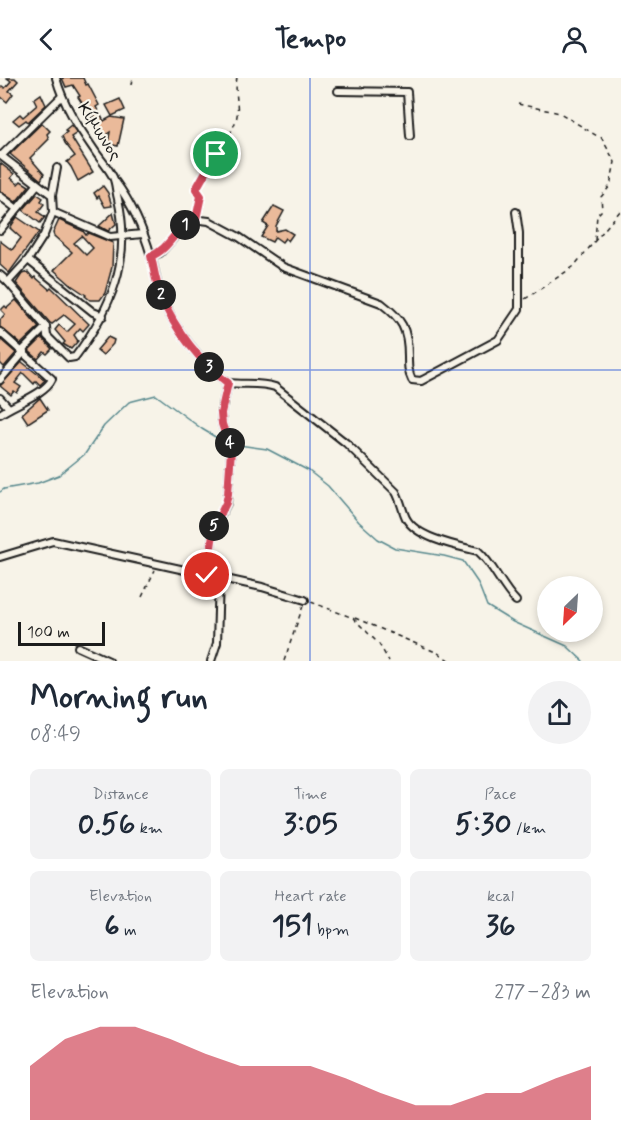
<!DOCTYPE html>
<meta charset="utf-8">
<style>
body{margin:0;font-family:Mynerve,sans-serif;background:#f2f2f3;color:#1f2937;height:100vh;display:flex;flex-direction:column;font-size:22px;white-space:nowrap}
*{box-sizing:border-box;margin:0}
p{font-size:20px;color:#747a83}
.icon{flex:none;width:33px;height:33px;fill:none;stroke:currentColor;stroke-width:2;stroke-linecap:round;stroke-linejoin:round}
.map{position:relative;height:583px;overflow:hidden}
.drawer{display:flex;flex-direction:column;background:#fff;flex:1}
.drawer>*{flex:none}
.needle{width:39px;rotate:205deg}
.controls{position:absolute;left:537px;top:498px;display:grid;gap:12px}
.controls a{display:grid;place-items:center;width:66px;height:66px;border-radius:50%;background:#fff;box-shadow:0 3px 9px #0003;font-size:30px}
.scale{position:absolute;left:18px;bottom:15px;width:87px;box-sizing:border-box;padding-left:6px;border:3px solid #1c1c1c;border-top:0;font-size:16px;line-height:21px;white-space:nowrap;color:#1c1c1c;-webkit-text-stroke:4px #f7f3e8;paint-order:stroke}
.pin{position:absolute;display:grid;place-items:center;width:51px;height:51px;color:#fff;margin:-26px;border:3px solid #fff;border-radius:50%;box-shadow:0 2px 6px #0007}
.km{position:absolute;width:30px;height:30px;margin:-15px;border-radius:50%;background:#222;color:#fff;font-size:16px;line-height:30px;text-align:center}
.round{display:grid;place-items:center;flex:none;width:63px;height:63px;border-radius:32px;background:#f2f2f3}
.summary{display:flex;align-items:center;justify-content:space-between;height:102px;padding:0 30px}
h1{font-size:33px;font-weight:700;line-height:45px}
.stats{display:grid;grid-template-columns:repeat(3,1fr);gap:9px;height:102px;padding:6px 30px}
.stats div{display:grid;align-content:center;border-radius:9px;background:#f2f2f3;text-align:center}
.stats b{font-size:30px;font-weight:700}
.stats small{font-size:16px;font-weight:400}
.stats p{font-size:16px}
.chart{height:168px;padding:12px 30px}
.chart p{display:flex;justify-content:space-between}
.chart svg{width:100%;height:108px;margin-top:6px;fill:#d1495b;opacity:.7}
header{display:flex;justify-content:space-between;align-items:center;height:78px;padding:0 30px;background:#fff;font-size:27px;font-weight:700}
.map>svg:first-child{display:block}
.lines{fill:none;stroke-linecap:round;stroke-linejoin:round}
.stream{stroke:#57888d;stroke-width:1.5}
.building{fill:#eaba9a;stroke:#1c1c1c;stroke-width:1.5;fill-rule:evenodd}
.minor-casing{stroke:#1c1c1c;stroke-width:10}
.path{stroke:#1c1c1c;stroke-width:1.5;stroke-dasharray:4.5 4.5;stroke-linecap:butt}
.minor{stroke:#f7f3e8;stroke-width:6}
.route-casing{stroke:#fff;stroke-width:12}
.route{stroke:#d1495b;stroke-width:8}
.grid{fill:none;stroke:#1d4ed8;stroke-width:1.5;stroke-opacity:0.55}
.labels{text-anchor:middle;stroke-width:4.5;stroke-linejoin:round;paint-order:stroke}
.street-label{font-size:18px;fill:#1c1c1c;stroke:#f7f3e8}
</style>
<header><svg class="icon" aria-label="back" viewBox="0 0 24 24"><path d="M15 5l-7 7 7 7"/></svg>Tempo<svg class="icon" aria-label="person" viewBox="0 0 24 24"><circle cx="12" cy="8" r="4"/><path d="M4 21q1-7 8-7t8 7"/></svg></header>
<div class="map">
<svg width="621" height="583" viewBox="0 0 621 583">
<rect width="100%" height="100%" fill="#f7f3e8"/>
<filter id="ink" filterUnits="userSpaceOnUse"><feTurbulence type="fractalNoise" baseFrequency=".0167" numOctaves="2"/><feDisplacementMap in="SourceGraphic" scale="12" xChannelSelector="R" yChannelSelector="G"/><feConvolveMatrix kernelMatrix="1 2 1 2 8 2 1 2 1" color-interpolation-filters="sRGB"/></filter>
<g filter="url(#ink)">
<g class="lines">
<!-- stream -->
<g class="stream">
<polyline points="232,366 267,371 309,393 328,408 359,444 378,461 395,470 444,478 463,483 478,505 487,528 513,544 567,568 583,583"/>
<polyline points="0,414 4,411 38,405 59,397 85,376 104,348 129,324 156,317 202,351 227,366"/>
</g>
</g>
<!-- building -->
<g class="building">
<polygon points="7,0 15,0 18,3 9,13 13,16 7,24 0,18 0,10 2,8 5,10 11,3"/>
<polygon points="62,0 83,0 86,7 88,6 99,27 96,29 104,43 111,39 124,41 118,68 108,66 110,54 101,60 90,41 95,38 90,30 83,33 80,26 82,25 78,19 80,18 73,7 66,9"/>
<polygon points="41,16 46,27 28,44 26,42 19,47 13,42 20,36 23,39 37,27 34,21"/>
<polygon points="120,21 125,32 112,38 106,27"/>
<polygon points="42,45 50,53 47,56 49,61 30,80 44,96 41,102 10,76"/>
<polygon points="71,47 77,55 71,59 93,94 78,103 71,89 67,84 75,78 65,65 62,58 67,54 65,52"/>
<polygon points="0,85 14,96 11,100 18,106 21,103 29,108 16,124 0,113"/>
<polygon points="103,108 108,115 112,128 105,129 99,118 97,120 94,115"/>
<polygon points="37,116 43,120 41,123 44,126 38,134 45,139 40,145 23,132"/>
<polygon points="274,128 284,133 276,148 276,153 285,151 293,156 288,163 285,160 282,164 275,159 272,164 261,159 268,148 263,145"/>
<polygon points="113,135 116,146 108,153 99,148"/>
<polygon points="17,139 39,154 9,195 0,187 0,163 12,172 21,160 10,150"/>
<path d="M59,142L83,153L86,157L88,155L113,165L112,189L105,215L100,222H90L85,218L86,217L71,207L54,192L72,174L54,158L53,155ZM82,158L93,170L86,177L74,165Z"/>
<polygon points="28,194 34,201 35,199 49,211 51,209 89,246 83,253 80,250 74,257 78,263 71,271 63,266 65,264 55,252 59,247 67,254 75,246 64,237 52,246 50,245 16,205 22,196"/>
<polygon points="16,222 39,249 21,266 0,249 0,242 5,236 1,232 5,228 7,230"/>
<polygon points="108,259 114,262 113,266 103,277 97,272"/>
<polygon points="42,260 52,271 47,276 44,274 38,281 29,273"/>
<polygon points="0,261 16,275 4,289 0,285"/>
<polygon points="22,284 45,302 40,307 36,303 34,306 23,295 15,305 21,309 17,315 14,313 11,317 0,308"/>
<polygon points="40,320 48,332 28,345 22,336"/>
</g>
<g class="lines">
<defs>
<g id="minor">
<polyline points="338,13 407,14 410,58"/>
<polyline points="0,77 52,117"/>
<polyline points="1,78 62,18"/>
<path d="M115,103C132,126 143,150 151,178C155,191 156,205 161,218C172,248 202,286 228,305"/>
<polyline points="0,118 17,131"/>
<polyline points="53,134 110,159 143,156"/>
<polyline points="0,152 37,107"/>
<path d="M151,178L160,175L187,145L193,141L209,143L239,159L283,189L381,225C402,241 408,251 408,278C408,287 408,294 412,302L421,303L498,262L519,231V155L516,134"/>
<polyline points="28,182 93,234 103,238"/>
<path d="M0,197L8,204L46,249L47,258L69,280L75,279C111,231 132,182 118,121C116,114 116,105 113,99C109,91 102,83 97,76C80,51 64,29 56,0"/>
<polyline points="8,204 28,182 44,157 53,134 52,117 57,90"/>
<path d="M0,254L52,301C45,316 14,326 0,336"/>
<polyline points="22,273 46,249"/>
<polyline points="0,302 24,274"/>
<polyline points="0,320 9,330"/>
<polyline points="0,479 53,463 262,509 305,522"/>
<path d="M207,497L214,449L227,425L228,416L231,372L222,346L221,335L228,305C244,307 260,304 275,309L346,365L396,414C401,423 402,432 406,440C416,460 458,468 478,473C494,487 501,508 516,523"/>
<polyline points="78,569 109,583"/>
<polyline points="211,583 217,565 219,500"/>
</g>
</defs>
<!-- minor casing -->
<use href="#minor" class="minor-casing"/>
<!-- path -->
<g class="path">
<polyline points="132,7 133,0"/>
<polyline points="518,26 560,35 597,58"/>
<polyline points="99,60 102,62 104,61"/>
<path d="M198,135L201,118L196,111C199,102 206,96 211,88C220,73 230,59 236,42C240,30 234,13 237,0"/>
<polyline points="595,162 597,137 602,132 601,119 610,108 615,84 601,59"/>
<polyline points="525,221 573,189 621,132"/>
<polyline points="142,519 155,492"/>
<polyline points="311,524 353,540 379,566 389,583"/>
<polyline points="355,540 438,575 450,583"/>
<polyline points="284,583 303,528"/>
</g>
<!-- minor -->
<use href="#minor" class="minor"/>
</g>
</g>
<g class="lines" filter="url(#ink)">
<defs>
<path id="route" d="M207,497L214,449L226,425L228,416L231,372L222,346L221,335L228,305C201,285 174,251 162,220C156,207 154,192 151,178C171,171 177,145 196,141L201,118L196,111L216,76"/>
</defs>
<!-- route casing -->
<use href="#route" class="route-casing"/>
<!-- route -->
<use href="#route" class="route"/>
</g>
<!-- grid -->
<path class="grid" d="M310,0V583M0,292H621"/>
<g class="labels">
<!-- street labels -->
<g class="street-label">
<text transform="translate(100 53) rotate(57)" y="6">Κίμωνος</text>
</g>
</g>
</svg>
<div class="controls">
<a><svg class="needle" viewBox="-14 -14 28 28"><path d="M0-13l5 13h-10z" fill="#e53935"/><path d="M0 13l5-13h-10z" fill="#747a83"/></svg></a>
</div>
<div class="scale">100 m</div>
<div class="pin" style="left:216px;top:76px;background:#1e9e55"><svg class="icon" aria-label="arrive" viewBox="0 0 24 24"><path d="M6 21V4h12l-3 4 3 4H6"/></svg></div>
<div class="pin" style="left:207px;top:497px;background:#d93025"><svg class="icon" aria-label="check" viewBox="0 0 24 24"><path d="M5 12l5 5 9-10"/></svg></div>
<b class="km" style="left:185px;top:147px">1</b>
<b class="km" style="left:161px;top:217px">2</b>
<b class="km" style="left:209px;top:289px">3</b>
<b class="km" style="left:230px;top:365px">4</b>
<b class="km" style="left:214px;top:448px">5</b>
</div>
<section class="drawer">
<div class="summary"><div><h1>Morning run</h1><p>08:49</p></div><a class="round"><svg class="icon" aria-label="share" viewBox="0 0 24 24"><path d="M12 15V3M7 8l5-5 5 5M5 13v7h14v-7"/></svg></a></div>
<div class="stats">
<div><p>Distance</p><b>0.56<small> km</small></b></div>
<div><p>Time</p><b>3:05</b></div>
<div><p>Pace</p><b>5:30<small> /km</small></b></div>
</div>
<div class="stats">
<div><p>Elevation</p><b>6<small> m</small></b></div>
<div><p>Heart rate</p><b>151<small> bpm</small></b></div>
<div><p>kcal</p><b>36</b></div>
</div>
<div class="chart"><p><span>Elevation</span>277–283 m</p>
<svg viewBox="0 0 160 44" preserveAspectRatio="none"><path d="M0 44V22L10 11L20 6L30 6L40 11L50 17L60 22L70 22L80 22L90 27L100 33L110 38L120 38L130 33L140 33L150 27L160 22V44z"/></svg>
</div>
</section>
